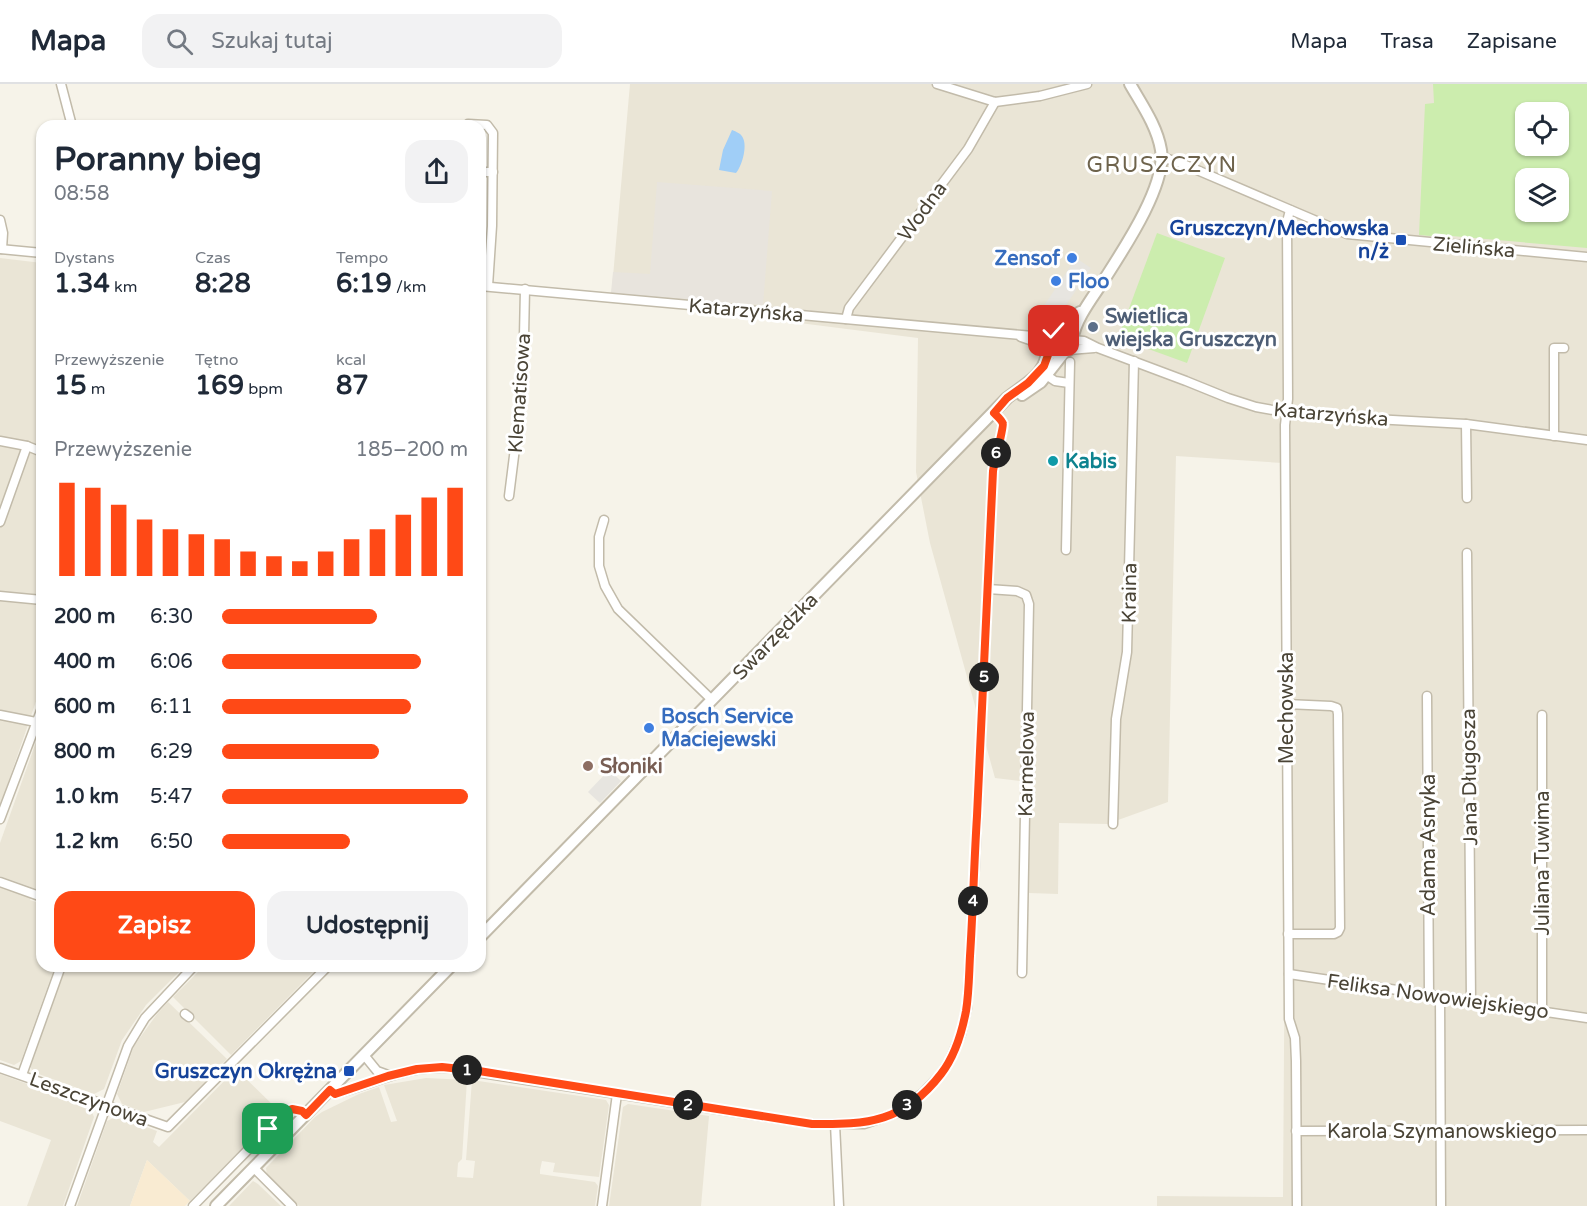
<!DOCTYPE html>
<html lang="pl">
<meta charset="utf-8">
<style>
body{margin:0;font-family:"Varela Round",sans-serif;background:#f2f2f3;color:#1f2937;height:100vh;display:flex;flex-direction:column;font-size:22px;white-space:nowrap}
*{box-sizing:border-box;margin:0}
p{font-size:20px;color:#747a83}
.icon{flex:none;width:33px;height:33px;fill:none;stroke:currentColor;stroke-width:2;stroke-linecap:round;stroke-linejoin:round}
.map{position:relative;flex:1;overflow:hidden}
.drawer{position:absolute;left:36px;top:36px;width:450px;height:852px;display:flex;flex-direction:column;background:#fff;border-radius:18px;box-shadow:0 2px 4px #0004}
.drawer>*{flex:none}
.tools{position:absolute;left:1515px;top:18px;display:grid;gap:12px}
.tools a{display:grid;place-items:center;width:54px;height:54px;border-radius:12px;background:#fff;box-shadow:0 2px 4px #0004;font-size:30px}
.pin{position:absolute;display:grid;place-items:center;width:51px;height:51px;color:#fff;margin:-26px;border-radius:12px;box-shadow:0 3px 9px #0006}
.km{position:absolute;width:30px;height:30px;margin:-15px;border-radius:50%;background:#222;color:#fff;font-size:16px;line-height:30px;text-align:center}
.round{display:grid;place-items:center;flex:none;width:63px;height:63px;border-radius:18px;background:#f2f2f3}
.summary{display:flex;align-items:center;justify-content:space-between;height:102px;padding:0 18px}
h1{font-size:33px;font-weight:800;line-height:45px}
.stats{display:grid;grid-template-columns:repeat(3,1fr);gap:9px;height:102px;padding:6px 18px}
.stats div{display:grid;align-content:center}
.stats b{font-size:26px;font-weight:800}
.stats small{font-size:16px;font-weight:400}
.stats p{font-size:16px}
.chart{height:168px;padding:12px 18px}
.chart p{display:flex;justify-content:space-between}
.chart svg{width:100%;height:108px;margin-top:6px;stroke:#ff4916;stroke-width:6}
.action{display:flex;gap:12px;margin-top:auto;padding:12px 18px}
.action a{flex:1;height:69px;border-radius:18px;background:#ff4916;color:#fff;font-size:24px;font-weight:800;line-height:69px;text-align:center}
.action a+a{background:#f2f2f3;color:#1f2937}
ul{padding:0 18px;list-style:none;font-size:20px}
li{display:grid;grid-template-columns:96px 72px 1fr;align-items:center;height:45px}
li i{height:15px;border-radius:8px;background:#ff4916}
header{display:flex;align-items:center;gap:36px;box-sizing:border-box;height:84px;padding:0 30px;background:#fff;border-bottom:2px solid #e0e1e3}
header strong{font-size:28px}
nav{display:flex;gap:33px;margin-inline-start:auto;font-size:21px}
.search{width:420px;height:54px;background:#f2f2f3;display:flex;align-items:center;gap:15px;box-sizing:border-box;padding:0 21px;border-radius:18px;color:#747a83;font-size:22px}
.map>svg:first-child{display:block}
.residential{fill:#eae5d6;fill-rule:evenodd}
.commercial{fill:#f9ebd2}
.industrial{fill:#e8e4dd}
.green{fill:#ccedae;fill-rule:evenodd}
.parking{fill:#e7e5e0}
.water{fill:#a0cef7}
.lines{fill:none;stroke-linecap:round;stroke-linejoin:round}
.minor-casing{stroke:#c2bbaa;stroke-width:11}
.tertiary-casing{stroke:#c2bbaa;stroke-width:14}
.minor{stroke:#fff;stroke-width:8}
.tertiary{stroke:#fff;stroke-width:10}
.route-casing{stroke:#fff;stroke-width:12}
.route{stroke:#ff4916;stroke-width:8}
.transit-dot{fill:#1a4fb4;stroke:#fff;stroke-width:2}
.shop-dot{fill:#3f7fe0;stroke:#fff;stroke-width:2}
.service-dot{fill:#5c6f8a;stroke:#fff;stroke-width:2}
.culture-dot{fill:#0f9aa8;stroke:#fff;stroke-width:2}
.education-dot{fill:#8d6e63;stroke:#fff;stroke-width:2}
.labels{text-anchor:middle;stroke-width:6;stroke-linejoin:round;paint-order:stroke}
.street-label{font-size:20px;fill:#4a4436;stroke:#fff}
.transit-label{font-size:20px;font-weight:bold;fill:#164399;stroke:#fff;text-anchor:end}
.shop-label{font-size:20px;font-weight:bold;fill:#366cbe;stroke:#fff;text-anchor:start}
.service-label{font-size:20px;font-weight:bold;fill:#4e5e75;stroke:#fff;text-anchor:start}
.culture-label{font-size:20px;font-weight:bold;fill:#0d838f;stroke:#fff;text-anchor:start}
.education-label{font-size:20px;font-weight:bold;fill:#785e54;stroke:#fff;text-anchor:start}
.quarter-label{font-size:22px;letter-spacing:1.5px;fill:#6e634c;stroke:#fff}
</style>
<header>
<strong>Mapa</strong>
<div class="search"><svg class="icon" aria-label="search" viewBox="0 0 24 24"><circle cx="10" cy="10" r="6"/><path d="M15 15l6 6"/></svg>Szukaj tutaj</div>
<nav><a>Mapa</a><a>Trasa</a><a>Zapisane</a></nav>
</header>
<div class="map">
<svg width="1587" height="1122" viewBox="0 0 1587 1122">
<rect width="100%" height="100%" fill="#f6f3e9"/>
<!-- residential -->
<g class="residential">
<path d="M630,0H1587V1122H1157V1112L1283,1113L1286,672L1282,379L1176,372L1168,718L1107,740L1059,739L1058,810L1029,809L1020,697L995,694L930,459L916,388L918,254L611,215ZM1526,28H1558V62H1526ZM1526,94H1558V128H1526Z"/>
<polygon points="0,174 42,179 42,600 0,722"/>
<polygon points="42,655 42,807 0,792 0,759 36,658"/>
<polygon points="0,803 31,814 30,816 42,820 42,882 55,882 21,977 14,981 0,976"/>
<polygon points="64,882 185,882 146,921 122,956 104,1005 94,1010 33,988 29,980"/>
<polygon points="204,882 319,882 231,971 173,913"/>
<polygon points="168,918 227,975 185,1018 144,1028 122,1020 117,1010 134,962 157,930"/>
<polygon points="236,985 279,1027 190,1117 147,1076 130,1122 77,1122 107,1037 117,1032 157,1047 153,1058 159,1063"/>
<polygon points="0,990 90,1023 94,1033 63,1122 27,1122 51,1056 0,1037"/>
<polygon points="426,994 467,996 462,1075 458,1079 457,1093 473,1094 475,1077 466,1076 472,996 606,1016 609,1021 599,1093 553,1088 555,1079 542,1077 540,1086 540,1090 595,1098 598,1102 595,1122 299,1122 267,1091 266,1084 315,1033 322,1028 359,1010 379,1003 391,1038 397,1037 384,1001"/>
<polygon points="628,1020 709,1032 701,1122 609,1122 623,1023"/>
<polygon points="253,1097 258,1100 281,1122 229,1122"/>
</g>
<!-- commercial -->
<polygon class="commercial" points="147,1076 190,1117 185,1122 130,1122"/>
<!-- industrial -->
<polygon class="industrial" points="657,98 772,107 763,221 611,209 613,188 650,190"/>
<!-- green -->
<g class="green">
<path d="M1433,0H1587V164L1452,152V154L1419,151L1425,20L1434,19ZM1526,28H1558V62H1526ZM1526,94H1558V128H1526Z"/>
<polygon points="1157,149 1225,174 1187,279 1118,254"/>
</g>
<!-- parking -->
<g class="parking">
<polygon points="1076,174 1091,184 1060,230 1037,232"/>
<polygon points="609,686 621,697 600,719 588,708"/>
</g>
<!-- water -->
<path class="water" d="M732,46C733,46 741,50 741,51C749,59 742,82 736,89L719,86L723,66Z"/>
<g class="lines">
<defs>
<g id="minor">
<polyline points="61,0 72,42"/>
<polyline points="937,0 995,18 1040,12 1087,0"/>
<polyline points="468,40 487,41 493,49 492,142 488,202"/>
<polyline points="1162,73 1183,80 1347,150 1587,173"/>
<polyline points="480,88 493,88"/>
<polyline points="1290,126 1287,138 1288,315 1285,341 1289,935 1295,954 1296,977 1297,1122"/>
<polyline points="0,136 3,149 2,165"/>
<polyline points="0,165 42,169"/>
<polyline points="480,202 1033,252 1051,249"/>
<polyline points="846,235 849,224 968,65 995,18"/>
<polyline points="1021,253 1047,262"/>
<polyline points="1072,256 1084,257 1098,264 1186,297 1228,314 1256,323 1301,331 1466,340 1587,356"/>
<polyline points="1069,266 1094,264"/>
<polyline points="1043,289 1055,297 1069,299"/>
<polyline points="1466,340 1467,414"/>
<polyline points="1554,352 1554,264 1564,264"/>
<polyline points="0,357 27,362 42,368"/>
<polyline points="509,412 523,300 525,205"/>
<polyline points="604,436 599,453 599,482 605,502 618,525 712,616"/>
<polyline points="0,438 27,362"/>
<polyline points="1066,466 1070,278"/>
<polyline points="1467,469 1471,916"/>
<polyline points="988,505 1017,507 1026,511 1029,520 1022,889"/>
<polyline points="0,512 42,516"/>
<polyline points="1427,612 1429,910"/>
<polyline points="1286,620 1331,622 1337,624 1338,630 1340,844 1338,848 1334,850 1288,850"/>
<polyline points="0,631 41,639"/>
<polyline points="1542,631 1542,927"/>
<polyline points="0,735 42,624"/>
<polyline points="1113,740 1116,635 1127,568 1134,277"/>
<polyline points="0,798 42,813"/>
<polyline points="1289,890 1587,934"/>
<polyline points="1440,912 1441,1122"/>
<polyline points="185,930 189,933"/>
<polyline points="364,971 377,987 388,991"/>
<polyline points="0,984 168,1043 328,882"/>
<polyline points="22,991 61,882"/>
<path d="M330,1006L335,1010C377,999 403,982 449,984L812,1040H864L896,1029L923,1009L941,990L950,976L961,950L967,924L974,800L993,387C994,380 1004,342 1003,340C1002,336 997,332 994,329"/>
<polyline points="835,1040 839,1122"/>
<polyline points="1296,1047 1587,1046"/>
<polyline points="254,1084 292,1122"/>
<polyline points="70,1122 128,962 145,934 194,882"/>
<polyline points="193,1122 282,1031 292,1025 302,1027 306,1031"/>
<polyline points="602,1122 617,1010"/>
</g>
<g id="tertiary">
<path d="M1057,246L1064,247L1072,256L1069,266L1060,271C1049,269 1040,257 1051,249C1055,246 1061,245 1065,242C1070,238 1075,232 1080,228"/>
<path d="M1072,256C1076,235 1090,217 1102,199C1121,169 1167,102 1161,66C1157,42 1142,21 1130,0"/>
<polyline points="1022,311 1041,298 1063,270"/>
<path d="M480,853L1007,314C1026,299 1049,289 1047,262"/>
<polyline points="216,1122 451,882"/>
</g>
</defs>
<!-- minor casing -->
<use href="#minor" class="minor-casing"/>
<!-- tertiary casing -->
<use href="#tertiary" class="tertiary-casing"/>
<!-- minor -->
<use href="#minor" class="minor"/>
<!-- tertiary -->
<use href="#tertiary" class="tertiary"/>
</g>
<g class="lines">
<defs>
<path id="route" d="M268,1045L282,1031L292,1025L302,1027L306,1031L330,1006L335,1010L388,992L417,985L442,983L479,987L812,1040C868,1041 904,1038 941,990C955,972 962,948 966,927C969,909 969,890 970,872C973,826 974,779 977,732C982,617 988,502 993,387C994,380 1004,342 1003,340C1002,336 997,332 994,329L1007,314L1028,299L1044,282L1048,271L1047,255L1054,247"/>
</defs>
<!-- route casing -->
<use href="#route" class="route-casing"/>
<!-- route -->
<use href="#route" class="route"/>
</g>
<!-- markers -->
<g class="transit-dot">
<rect x="1395" y="150" width="12" height="12" rx="3"/>
<rect x="343" y="981" width="12" height="12" rx="3"/>
</g>
<g class="shop-dot">
<circle cx="1072" cy="174" r="6"/>
<circle cx="1056" cy="197" r="6"/>
<circle cx="649" cy="644" r="6"/>
</g>
<circle class="service-dot" cx="1093" cy="243" r="6"/>
<circle class="culture-dot" cx="1053" cy="377" r="6"/>
<circle class="education-dot" cx="588" cy="682" r="6"/>
<g class="labels">
<!-- street labels -->
<g class="street-label">
<text transform="translate(922 127) rotate(-54)" y="7">Wodna</text>
<text transform="translate(1474 163) rotate(5)" y="7">Zielińska</text>
<text transform="translate(746 226) rotate(5)" y="7">Katarzyńska</text>
<text transform="translate(519 309) rotate(-86)" y="7">Klematisowa</text>
<text transform="translate(1331 330) rotate(5)" y="7">Katarzyńska</text>
<text transform="translate(1129 509) rotate(-89)" y="7">Kraina</text>
<text transform="translate(775 552) rotate(-46)" y="7">Swarzędzka</text>
<text transform="translate(1286 624) rotate(-90)" y="7">Mechowska</text>
<text transform="translate(1026 680) rotate(-89)" y="7">Karmelowa</text>
<text transform="translate(1469 693) rotate(-91)" y="7">Jana Długosza</text>
<text transform="translate(1428 761) rotate(-90)" y="7">Adama Asnyka</text>
<text transform="translate(1542 779) rotate(-90)" y="7">Juliana Tuwima</text>
<text transform="translate(1438 912) rotate(8)" y="7">Feliksa Nowowiejskiego</text>
<text transform="translate(89 1015) rotate(20)" y="7">Leszczynowa</text>
<text x="1442" y="1054">Karola Szymanowskiego</text>
</g>
<!-- transit labels -->
<g class="transit-label">
<text x="1389" y="151">Gruszczyn/Mechowska<tspan x="1389" dy="23">n/ż</tspan></text>
<text x="337" y="994">Gruszczyn Okrężna</text>
</g>
<!-- shop labels -->
<g class="shop-label">
<text x="1060" y="181" text-anchor="end">Zensof</text>
<text x="1068" y="204">Floo</text>
<text x="661" y="639">Bosch Service<tspan x="661" dy="23">Maciejewski</tspan></text>
</g>
<!-- service labels -->
<g class="service-label">
<text x="1105" y="239">Swietlica<tspan x="1105" dy="23">wiejska Gruszczyn</tspan></text>
</g>
<!-- culture labels -->
<g class="culture-label">
<text x="1065" y="384">Kabis</text>
</g>
<!-- education labels -->
<g class="education-label">
<text x="600" y="689">Słoniki</text>
</g>
<!-- quarter labels -->
<g class="quarter-label">
<text x="1162" y="88">GRUSZCZYN</text>
</g>
</g>
</svg>
<div class="tools">
<a><svg class="icon" aria-label="locate" viewBox="0 0 24 24"><circle cx="12" cy="12" r="6"/><path d="M12 2v4M12 18v4M2 12h4M18 12h4"/></svg></a>
<a><svg class="icon" aria-label="layers" viewBox="0 0 24 24"><path d="M12 4l9 5-9 5-9-5zM3 14l9 5 9-5"/></svg></a>
</div>
<div class="pin" style="left:268px;top:1045px;background:#1e9e55"><svg class="icon" aria-label="arrive" viewBox="0 0 24 24"><path d="M6 21V4h12l-3 4 3 4H6"/></svg></div>
<div class="pin" style="left:1054px;top:247px;background:#d93025"><svg class="icon" aria-label="check" viewBox="0 0 24 24"><path d="M5 12l5 5 9-10"/></svg></div>
<b class="km" style="left:467px;top:986px">1</b>
<b class="km" style="left:688px;top:1021px">2</b>
<b class="km" style="left:907px;top:1021px">3</b>
<b class="km" style="left:973px;top:817px">4</b>
<b class="km" style="left:984px;top:593px">5</b>
<b class="km" style="left:996px;top:369px">6</b>
<section class="drawer">
<div class="summary"><div><h1>Poranny bieg</h1><p>08:58</p></div><a class="round"><svg class="icon" aria-label="share" viewBox="0 0 24 24"><path d="M12 15V3M7 8l5-5 5 5M5 13v7h14v-7"/></svg></a></div>
<div class="stats">
<div><p>Dystans</p><b>1.34<small> km</small></b></div>
<div><p>Czas</p><b>8:28</b></div>
<div><p>Tempo</p><b>6:19<small> /km</small></b></div>
</div>
<div class="stats">
<div><p>Przewyższenie</p><b>15<small> m</small></b></div>
<div><p>Tętno</p><b>169<small> bpm</small></b></div>
<div><p>kcal</p><b>87</b></div>
</div>
<div class="chart"><p><span>Przewyższenie</span>185–200 m</p>
<svg viewBox="0 0 160 44" preserveAspectRatio="none"><path d="M5 44V6M15 44V8M25 44V15M35 44V21M45 44V25M55 44V27M65 44V29M75 44V34M85 44V36M95 44V38M105 44V34M115 44V29M125 44V25M135 44V19M145 44V12M155 44V8"/></svg>
</div>
<ul>
<li><b>200 m</b>6:30<i style="width:63%"></i></li>
<li><b>400 m</b>6:06<i style="width:81%"></i></li>
<li><b>600 m</b>6:11<i style="width:77%"></i></li>
<li><b>800 m</b>6:29<i style="width:64%"></i></li>
<li><b>1.0 km</b>5:47<i style="width:100%"></i></li>
<li><b>1.2 km</b>6:50<i style="width:52%"></i></li>
</ul>
<div class="action"><a>Zapisz</a><a>Udostępnij</a></div>
</section>
</div>
